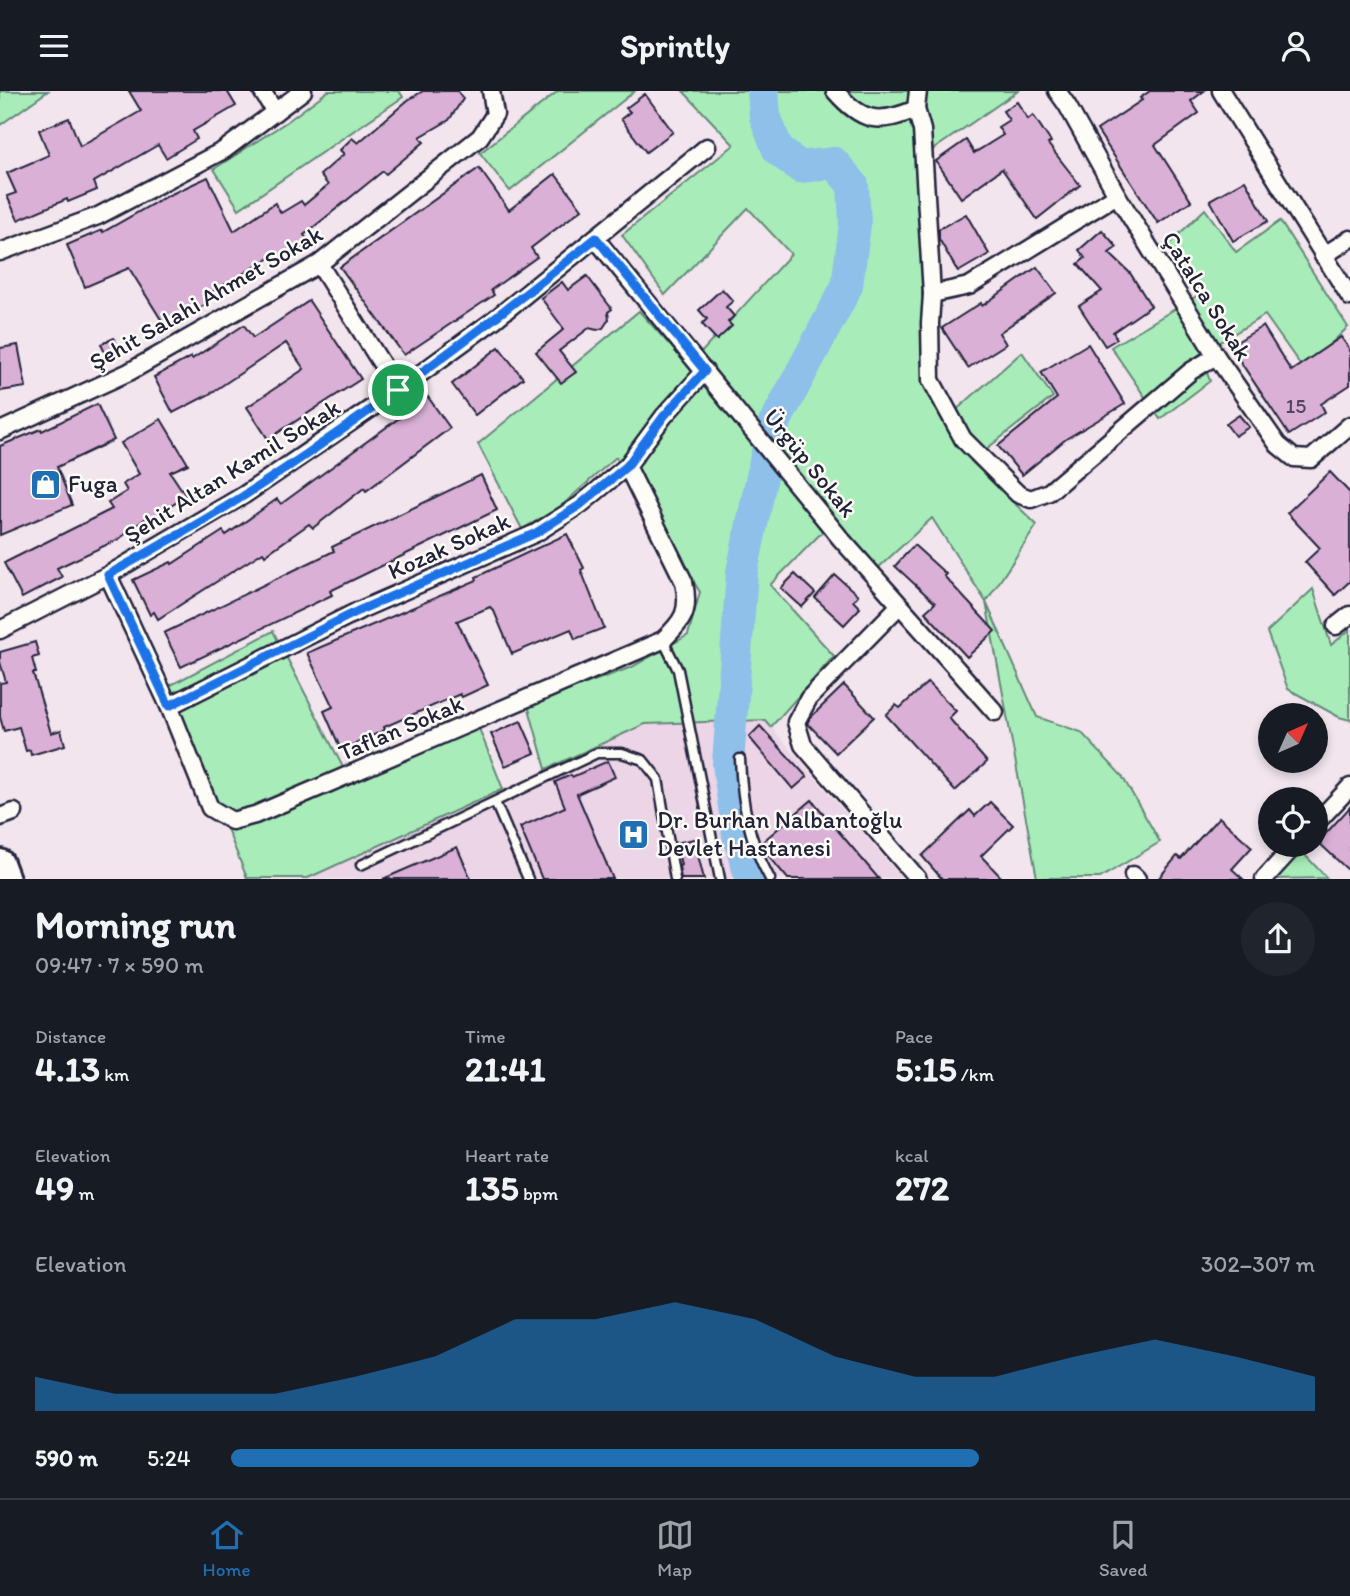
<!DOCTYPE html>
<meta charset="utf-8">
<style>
body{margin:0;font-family:Itim,sans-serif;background:#20242c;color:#f1f3f6;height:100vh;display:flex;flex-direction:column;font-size:26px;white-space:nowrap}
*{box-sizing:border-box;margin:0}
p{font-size:23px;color:#9ea1a6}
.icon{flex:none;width:38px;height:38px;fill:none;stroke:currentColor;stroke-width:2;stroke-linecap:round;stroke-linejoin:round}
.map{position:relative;height:788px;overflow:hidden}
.sheet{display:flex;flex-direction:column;background:#171b24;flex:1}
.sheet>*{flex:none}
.needle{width:46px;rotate:45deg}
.controls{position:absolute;left:1258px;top:612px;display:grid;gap:14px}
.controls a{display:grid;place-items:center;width:70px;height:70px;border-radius:50%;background:#171b24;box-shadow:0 4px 10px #0003;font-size:35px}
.pin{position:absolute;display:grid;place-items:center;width:60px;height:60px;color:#fff;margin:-30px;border:4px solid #fff;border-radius:50%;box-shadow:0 2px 7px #0007}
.round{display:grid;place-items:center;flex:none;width:74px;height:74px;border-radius:37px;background:#20242c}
.headline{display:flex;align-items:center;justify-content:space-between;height:119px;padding:0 35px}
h1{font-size:38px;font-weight:700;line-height:52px}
.figures{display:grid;grid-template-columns:repeat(3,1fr);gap:10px;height:119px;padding:7px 35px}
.figures div{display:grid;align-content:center}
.figures b{font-size:35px;font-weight:700}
.figures small{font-size:19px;font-weight:400}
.figures p{font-size:19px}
.chart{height:196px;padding:14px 35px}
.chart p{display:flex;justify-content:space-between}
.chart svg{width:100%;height:126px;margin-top:7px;fill:#1f6fb2;opacity:.7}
ul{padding:0 35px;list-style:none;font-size:23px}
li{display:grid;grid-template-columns:112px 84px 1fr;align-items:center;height:52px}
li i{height:18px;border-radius:9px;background:#1f6fb2}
header{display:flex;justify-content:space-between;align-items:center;height:91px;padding:0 35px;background:#171b24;font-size:32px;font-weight:700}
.tab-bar{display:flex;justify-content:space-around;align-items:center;height:98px;border-top:2px solid #363941;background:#171b24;font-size:19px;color:#9ea1a6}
.tab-bar a{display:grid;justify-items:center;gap:4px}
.tab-bar .selected{color:#1f6fb2}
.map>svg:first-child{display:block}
.built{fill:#ebd5e6}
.green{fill:#a8edb9;stroke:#65887a;stroke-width:2}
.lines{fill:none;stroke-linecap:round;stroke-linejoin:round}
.river{stroke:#8ec0ea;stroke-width:32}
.building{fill:#dab0d7;stroke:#22223b;stroke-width:2}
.lane-casing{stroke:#22223b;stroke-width:13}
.street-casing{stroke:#22223b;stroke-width:21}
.primary-casing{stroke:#22223b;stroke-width:32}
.lane{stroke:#fdfcf7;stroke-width:8}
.street{stroke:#fdfcf7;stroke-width:16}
.primary{stroke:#fdfcf7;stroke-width:26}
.route-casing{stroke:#fff;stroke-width:14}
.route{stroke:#1a73e8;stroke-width:9}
.labels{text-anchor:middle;stroke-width:5;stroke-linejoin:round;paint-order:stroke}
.number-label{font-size:21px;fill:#504662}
.street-label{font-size:24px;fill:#22223b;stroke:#fdfcf7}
.poi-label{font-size:24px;fill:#22223b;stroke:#fdfcf7;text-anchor:start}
</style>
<header><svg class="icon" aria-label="menu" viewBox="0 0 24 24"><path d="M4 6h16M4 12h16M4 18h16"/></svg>Sprintly<svg class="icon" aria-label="person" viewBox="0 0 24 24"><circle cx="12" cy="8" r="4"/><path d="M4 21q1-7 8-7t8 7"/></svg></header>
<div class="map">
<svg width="1350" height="788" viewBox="0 0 1350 788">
<rect width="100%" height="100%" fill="#f2e5ed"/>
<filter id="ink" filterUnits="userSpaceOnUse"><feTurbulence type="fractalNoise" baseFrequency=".0143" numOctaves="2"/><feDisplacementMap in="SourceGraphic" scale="14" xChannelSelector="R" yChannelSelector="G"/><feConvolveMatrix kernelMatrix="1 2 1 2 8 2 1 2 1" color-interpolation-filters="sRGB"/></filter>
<g filter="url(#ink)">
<!-- built -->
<polygon class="built" points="765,629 902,787 308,788 645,633"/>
<!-- green -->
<g class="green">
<polygon points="0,0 48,0 0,34"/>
<polygon points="328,0 399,0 403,6 239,118 214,78 288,30"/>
<polygon points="558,0 635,0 510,100 480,62"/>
<polygon points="683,0 1018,0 918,69 926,295 945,329 1022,261 1053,306 971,370 1037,434 986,511 1037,626 1081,641 1122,685 1160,751 1100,787 1037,787 986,511 932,427 876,479 834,429 770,494 834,565 771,636 765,629 645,633 546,678 528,614 632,576 688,544 700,501 616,366 559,417 522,438 478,353 639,220 689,275 791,163 748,117 665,204 622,144 734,54"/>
<polygon points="1205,118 1236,161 1280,130 1348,236 1304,279 1265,224 1200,263 1210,290 1160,328 1111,256 1200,203 1169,153"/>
<polygon points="1313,498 1331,554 1350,539 1350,629 1339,626 1288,598 1267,541"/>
<polygon points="273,540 349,688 478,635 503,698 308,787 247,787 169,595"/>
<polygon points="1299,758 1327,787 1272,788"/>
</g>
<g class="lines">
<!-- river -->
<polyline class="river" points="751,788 738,744 728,673 742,481 772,337 847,195 855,133 853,94 834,72 800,76 778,59 765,25 763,0"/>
</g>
<!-- building -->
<g class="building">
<polygon points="129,0 227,0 236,15 193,40 197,48 166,67 158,54 94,91 97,99 68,111 67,108 18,129 7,105 16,102 7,82 49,64 39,39 69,27 80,55 141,20"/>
<polygon points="423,0 458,0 463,8 449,29 420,46 424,51 386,83 383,80 304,144 310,152 281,172 275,164 205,205 209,211 167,238 129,177 85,196 67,154 102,139 103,141 165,106 208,86 234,140 275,112 281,122 301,110 304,114 328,94 320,84 344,63 340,59 352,47 358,52 408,9"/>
<polygon points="1150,0 1204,0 1191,10 1199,22 1155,54 1191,110 1158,132 1097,39 1142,9 1140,7"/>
<polygon points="645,3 673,41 646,61 621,28 630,21 626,17"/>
<polygon points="1017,11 1028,28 1033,24 1051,51 1048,53 1080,94 1037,128 1002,78 961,107 936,70 966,49 974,62 1003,44 998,36 1009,29 1003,20"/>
<polygon points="479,77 509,119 555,83 582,118 531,157 537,166 491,199 494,204 404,264 340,176"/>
<polygon points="1245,89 1268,130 1233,150 1210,109"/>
<polygon points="966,123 989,163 958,181 939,148 939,138"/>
<polygon points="1102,139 1117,156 1109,162 1130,182 1151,215 1113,241 1117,248 1105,255 1079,215 1102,200 1078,173 1085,167 1079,159"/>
<polygon points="1037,176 1056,202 999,242 1006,253 968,277 942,237 981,212 982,215"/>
<polygon points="587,185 612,218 608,221 609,228 603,237 597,239 589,237 559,260 576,281 561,292 536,261 564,238 541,207 562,191 568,199"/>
<polygon points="722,198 733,210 726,216 734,225 728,231 732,235 717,249 702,233 707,228 699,219"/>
<polygon points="309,210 361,288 268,348 247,316 304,278 286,252 208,304 173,322 154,286 191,266 192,268 244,234 253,247"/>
<polygon points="1263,235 1291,280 1341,246 1350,259 1350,294 1321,313 1325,321 1289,344 1230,255"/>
<polygon points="114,247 121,263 108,269 101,253"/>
<polygon points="1088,253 1125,313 1066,348 1022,384 998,355 1057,307 1041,281"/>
<polygon points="18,254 26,296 0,300 0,257"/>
<polygon points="499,256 523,287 475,324 452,293"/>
<polygon points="428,306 450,337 366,400 364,397 313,437 309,433 265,464 263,461 158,528 154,521 150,524 133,489 171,471 172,473 223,440 226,444 277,408 281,413"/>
<polygon points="97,313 114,349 57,376 72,414 0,444 0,355 41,338 42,340"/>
<polygon points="1239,324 1249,336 1235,345 1226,333"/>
<polygon points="161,328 188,373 170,381 186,405 165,419 168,423 150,435 145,428 119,448 57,477 62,486 22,507 4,472 112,418 108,412 127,400 123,393 139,383 121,352"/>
<polygon points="1330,381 1350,402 1350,490 1335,504 1305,471 1320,457 1287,422"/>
<polygon points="481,384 497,419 330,500 332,504 181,576 164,542 334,460 332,456"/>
<polygon points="567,443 584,477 581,479 604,537 575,548 571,538 512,563 494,520 490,516 457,530 488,594 462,606 460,603 384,636 385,639 341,659 324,620 333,616 307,562 477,489 476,486"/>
<polygon points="914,454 946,483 944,485 995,540 967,566 925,521 935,512 895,475"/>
<polygon points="795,483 815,502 802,516 781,497"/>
<polygon points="835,484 858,504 853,510 860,517 844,534 815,507"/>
<polygon points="35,551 39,565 32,567 36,582 33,582 51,642 61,639 65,654 31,664 30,659 26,660 19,636 4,640 0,626 0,592 6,591 0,571 0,561"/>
<polygon points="928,591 956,620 949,627 987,671 955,700 886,624 896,614 900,617"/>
<polygon points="844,594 874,626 836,662 807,632 811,626"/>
<polygon points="521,630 535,662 505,675 491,643"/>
<polygon points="760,635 807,686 793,698 749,646"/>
<polygon points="608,670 615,686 577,703 613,788 542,788 520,736 565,716 555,691 571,684 572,686"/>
<polygon points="812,709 879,788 788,788 763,758 761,752"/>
<polygon points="990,711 1013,734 981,765 1003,788 942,788 922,765 970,719 975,725"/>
<polygon points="1350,716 1350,781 1318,751"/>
<polygon points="1219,726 1252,756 1232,778 1243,788 1158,788 1177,765 1181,768"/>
<polygon points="694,748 704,788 681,788 679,775 681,774 676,752"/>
<polygon points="457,756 471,788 383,788"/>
</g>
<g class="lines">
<defs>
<g id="lane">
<polyline points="663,549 678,579 720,788"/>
<path d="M740,668C742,712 748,748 770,788"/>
<polyline points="495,711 528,788"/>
<polyline points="361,774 597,662 622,662 643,669 658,688 675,788"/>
</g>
<g id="street">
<polyline points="262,0 275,21"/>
<path d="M835,0C862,31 878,34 916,18"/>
<polyline points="918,0 916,18 922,39 932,203 930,232 931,289 963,348 1018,403 1031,408 1049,401 1191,280 1216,265"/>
<polyline points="1057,0 1067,14 1117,104 1216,265 1278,354 1294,367 1311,368 1350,334"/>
<polyline points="1221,0 1350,206"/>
<polyline points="595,147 841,448 995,621"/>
<polyline points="0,161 98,125 224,59 303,0"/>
<polyline points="1323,165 1350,148"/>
<polyline points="319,173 398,299"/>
<polyline points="932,203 969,195 1117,104"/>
<polyline points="0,340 129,281 319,173 480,46 495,23 491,0"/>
<path d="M108,484L169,615L210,717L232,730L255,724L663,549C684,529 690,520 684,491L627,375"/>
<polyline points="899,515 809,607 796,631 803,654 918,788"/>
<polyline points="1336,535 1350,524"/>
<polyline points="0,539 108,484 244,404 398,299 494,229 707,56"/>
<polyline points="169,615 360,519 536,442 580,414 627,375 664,325 705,280"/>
<polyline points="0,726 14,721"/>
<polyline points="1316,732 1350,696"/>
<polyline points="1133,784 1137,788"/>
<polyline points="1264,788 1295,754"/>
</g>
<polyline id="primary" points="0,772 6,788"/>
</defs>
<!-- lane casing -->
<use href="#lane" class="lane-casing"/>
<!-- street casing -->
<use href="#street" class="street-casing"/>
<!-- primary casing -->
<use href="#primary" class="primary-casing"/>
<!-- lane -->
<use href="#lane" class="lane"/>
<!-- street -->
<use href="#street" class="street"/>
<!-- primary -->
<use href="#primary" class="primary"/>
</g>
</g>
<g class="lines" filter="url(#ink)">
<defs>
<path id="route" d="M596,147L705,280L664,325L627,375L580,414L536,442L360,519L169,615L108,484C154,458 201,432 245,404C367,325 483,238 596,147Z"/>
</defs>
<!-- route casing -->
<use href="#route" class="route-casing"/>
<!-- route -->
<use href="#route" class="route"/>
</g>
<!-- icons -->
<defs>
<symbol id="shop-square" viewBox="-11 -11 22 22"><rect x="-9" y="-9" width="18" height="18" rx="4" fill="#1f6fb2" stroke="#fdfcf7"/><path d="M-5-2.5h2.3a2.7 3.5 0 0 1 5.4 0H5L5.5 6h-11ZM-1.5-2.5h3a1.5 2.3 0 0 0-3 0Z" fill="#fff"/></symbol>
<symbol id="hospital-square" viewBox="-11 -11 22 22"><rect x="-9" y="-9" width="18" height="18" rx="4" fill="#1f6fb2" stroke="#fdfcf7"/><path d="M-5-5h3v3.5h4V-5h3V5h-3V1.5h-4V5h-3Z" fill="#fff"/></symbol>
</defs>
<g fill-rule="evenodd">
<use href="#shop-square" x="28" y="376" width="35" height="35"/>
<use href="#hospital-square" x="616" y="726" width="35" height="35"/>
</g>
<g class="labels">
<!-- number labels -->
<g class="number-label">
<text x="1296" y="322">15</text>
</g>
<!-- street labels -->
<g class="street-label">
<text transform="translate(1207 205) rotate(58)" y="8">Çatalca Sokak</text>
<text transform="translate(206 207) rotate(-30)" y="8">Şehit Salahi Ahmet Sokak</text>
<text transform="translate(810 372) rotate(51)" y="8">Ürgüp Sokak</text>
<text transform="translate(232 380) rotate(-32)" y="8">Şehit Altan Kamil Sokak</text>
<text transform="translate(449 455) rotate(-24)" y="8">Kozak Sokak</text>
<text transform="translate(401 637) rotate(-23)" y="8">Taflan Sokak</text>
</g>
<!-- poi labels -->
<g class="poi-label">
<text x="68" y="401">Fuga</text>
<text x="657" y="737">Dr. Burhan Nalbantoğlu<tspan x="657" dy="28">Devlet Hastanesi</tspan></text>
</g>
</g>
</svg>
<div class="controls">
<a><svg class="needle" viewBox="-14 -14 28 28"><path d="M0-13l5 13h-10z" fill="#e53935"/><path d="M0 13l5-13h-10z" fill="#9ea1a6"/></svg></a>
<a><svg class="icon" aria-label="locate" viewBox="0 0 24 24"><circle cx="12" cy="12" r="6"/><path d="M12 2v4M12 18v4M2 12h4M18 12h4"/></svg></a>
</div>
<div class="pin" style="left:398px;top:299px;background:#1e9e55"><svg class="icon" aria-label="arrive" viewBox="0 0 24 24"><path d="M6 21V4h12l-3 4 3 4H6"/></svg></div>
</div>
<section class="sheet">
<div class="headline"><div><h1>Morning run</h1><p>09:47 · 7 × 590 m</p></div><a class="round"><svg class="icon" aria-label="share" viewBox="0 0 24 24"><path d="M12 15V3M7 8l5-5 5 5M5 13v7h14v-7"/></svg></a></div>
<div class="figures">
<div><p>Distance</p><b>4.13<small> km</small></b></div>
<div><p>Time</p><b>21:41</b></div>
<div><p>Pace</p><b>5:15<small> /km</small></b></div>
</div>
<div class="figures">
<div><p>Elevation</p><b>49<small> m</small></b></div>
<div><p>Heart rate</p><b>135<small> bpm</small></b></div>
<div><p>kcal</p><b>272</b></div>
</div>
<div class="chart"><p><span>Elevation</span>302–307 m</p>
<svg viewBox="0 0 160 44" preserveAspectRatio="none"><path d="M0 44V32L10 38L20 38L30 38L40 32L50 25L60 12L70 12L80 6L90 12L100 25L110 32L120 32L130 25L140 19L150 25L160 32V44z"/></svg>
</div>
<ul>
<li><b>590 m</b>5:24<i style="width:69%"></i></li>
</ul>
</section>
<nav class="tab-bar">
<a class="selected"><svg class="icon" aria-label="home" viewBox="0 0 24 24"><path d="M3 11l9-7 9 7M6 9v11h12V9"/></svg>Home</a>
<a><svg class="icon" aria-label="map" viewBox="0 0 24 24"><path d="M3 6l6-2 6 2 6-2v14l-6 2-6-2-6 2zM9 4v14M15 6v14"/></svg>Map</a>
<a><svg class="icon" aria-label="saved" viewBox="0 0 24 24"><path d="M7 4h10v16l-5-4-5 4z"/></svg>Saved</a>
</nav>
